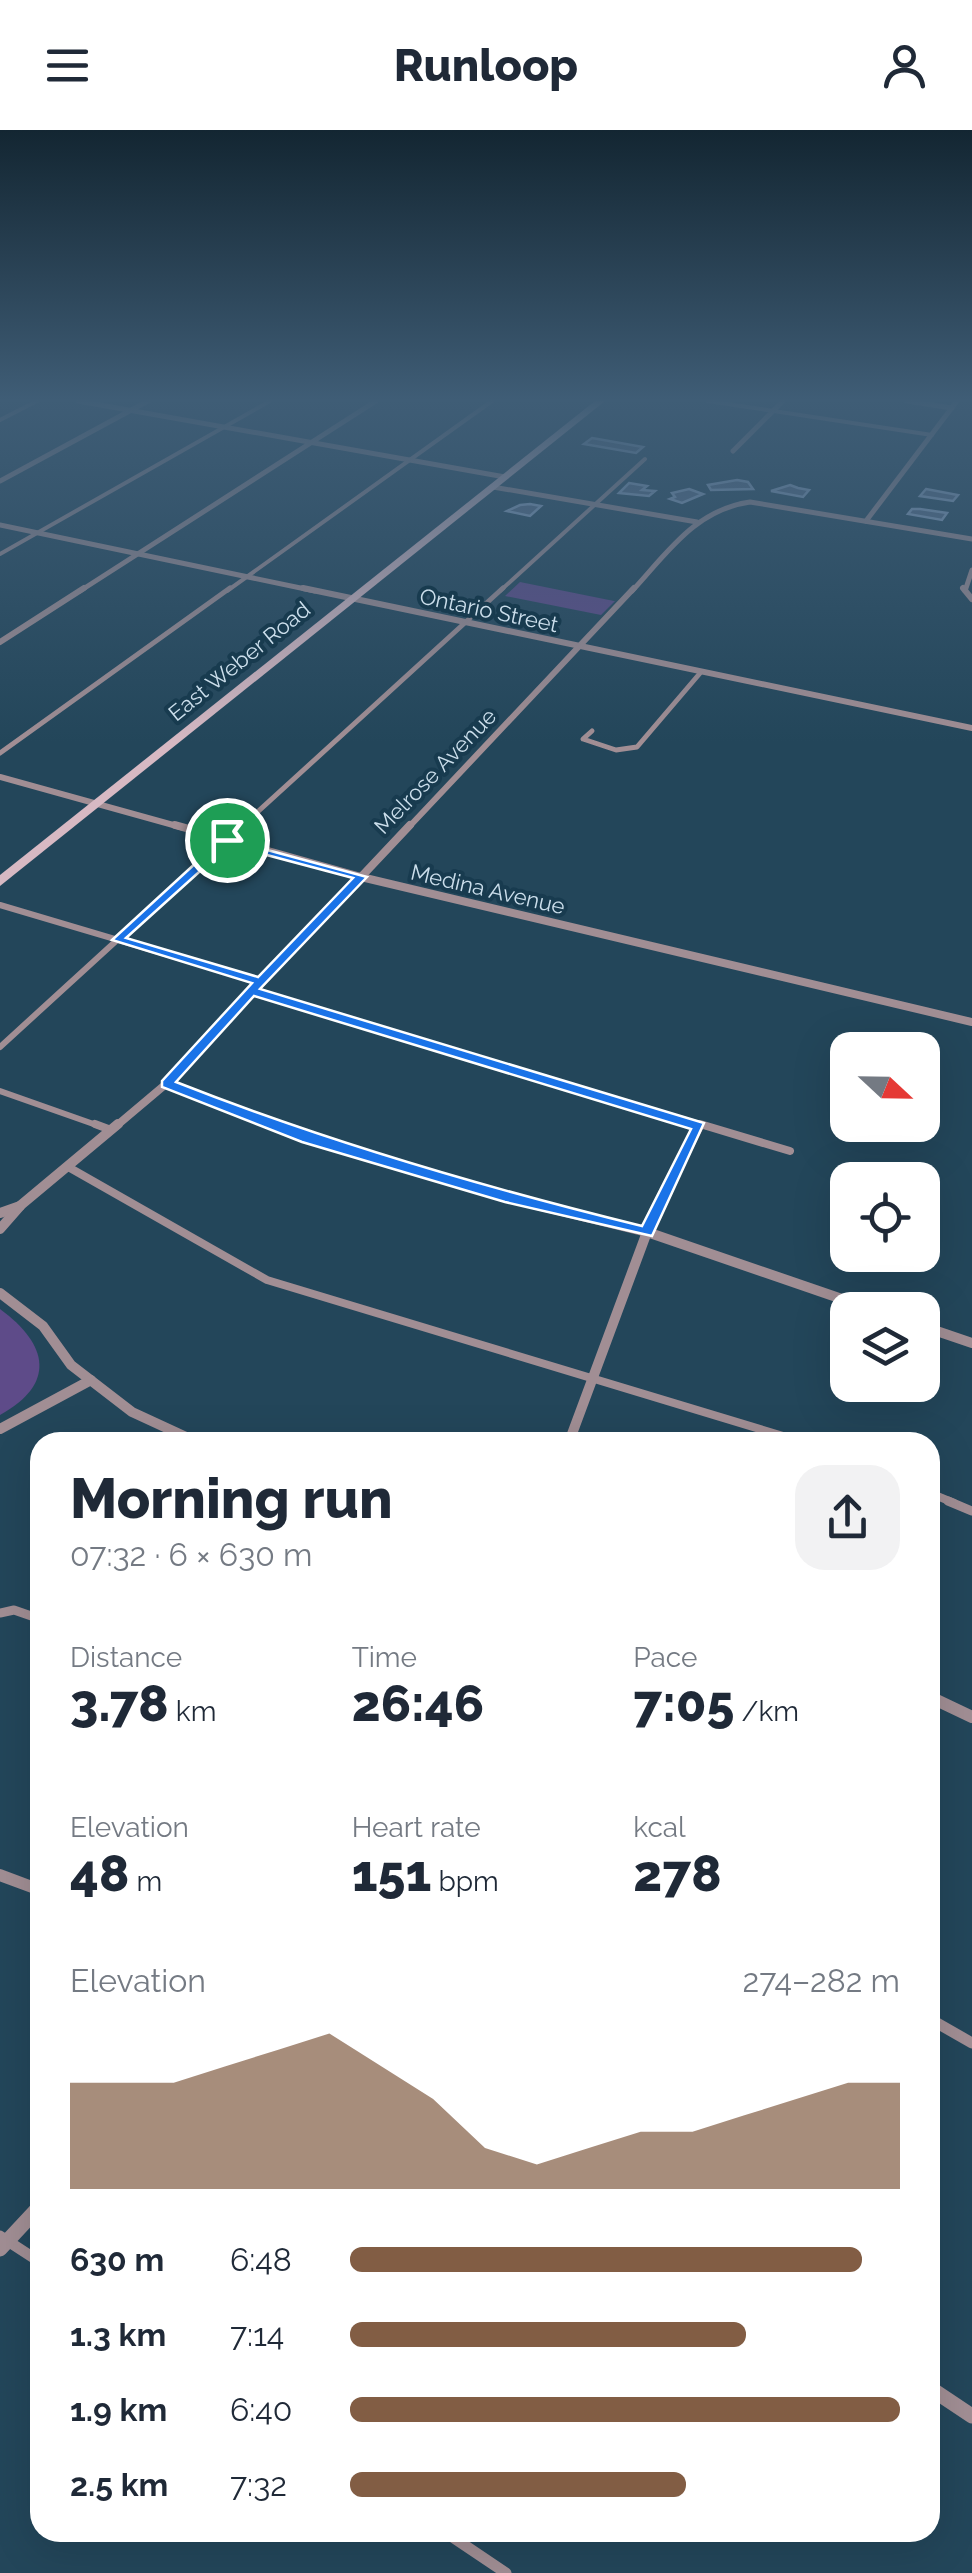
<!DOCTYPE html>
<meta charset="utf-8">
<style>
body{margin:0;font-family:Raleway,sans-serif;background:#f2f2f3;color:#1f2937;height:100vh;display:flex;flex-direction:column;font-size:38px;white-space:nowrap}
*{box-sizing:border-box;margin:0}
p{font-size:32px;color:#747a83}
.icon{flex:none;width:55px;height:55px;fill:none;stroke:currentColor;stroke-width:2;stroke-linecap:round;stroke-linejoin:round}
.map{position:relative;flex:1;overflow:hidden}
.sheet{position:absolute;left:30px;top:1302px;width:910px;height:1110px;display:flex;flex-direction:column;background:#fff;border-radius:30px;box-shadow:0 10px 40px #0002}
.sheet>*{flex:none}
.needle{width:65px;rotate:112deg}
.tools{position:absolute;left:830px;top:902px;display:grid;gap:20px}
.tools a{display:grid;place-items:center;width:110px;height:110px;border-radius:20px;background:#fff;box-shadow:0 10px 40px #0002;font-size:50px}
.pin{position:absolute;display:grid;place-items:center;width:85px;height:85px;color:#fff;margin:-42px;border:5px solid #fff;border-radius:50%;box-shadow:0 2px 10px #0007}
.round{display:grid;place-items:center;flex:none;width:105px;height:105px;border-radius:30px;background:#f2f2f3}
.overview{display:flex;align-items:center;justify-content:space-between;height:170px;padding:0 40px}
h1{font-size:55px;font-weight:800;line-height:75px}
.metrics{display:grid;grid-template-columns:repeat(3,1fr);gap:15px;height:170px;padding:10px 40px}
.metrics div{display:grid;align-content:center}
.metrics b{font-size:50px;font-weight:800}
.metrics small{font-size:28px;font-weight:400}
.metrics p{font-size:28px}
.chart{height:280px;padding:20px 40px}
.chart p{display:flex;justify-content:space-between}
.chart svg{width:100%;height:180px;margin-top:10px;fill:#825d44;opacity:.7}
ul{padding:0 40px;list-style:none;font-size:32px}
li{display:grid;grid-template-columns:160px 120px 1fr;align-items:center;height:75px}
li i{height:25px;border-radius:12px;background:#825d44}
header{display:flex;justify-content:space-between;align-items:center;height:130px;padding:0 40px;background:#fff;font-size:45px;font-weight:800}
.map>svg:first-child{display:block}
.green{fill:#5e4b89}
.building{fill:#596f8c;stroke:#94accc;stroke-width:2.5}
.lines{fill:none;stroke-linecap:round;stroke-linejoin:round}
.lane-far5{stroke:#a18e94;stroke-width:4}
.lane-far4{stroke:#a18e94;stroke-width:5}
.lane-far3{stroke:#a18e94;stroke-width:6}
.lane-far2{stroke:#a18e94;stroke-width:8}
.lane-far1{stroke:#a18e94;stroke-width:9}
.lane{stroke:#a18e94;stroke-width:11}
.street-far5{stroke:#a18e94;stroke-width:5}
.street-far4{stroke:#a18e94;stroke-width:6}
.street-far3{stroke:#a18e94;stroke-width:8}
.street-far2{stroke:#a18e94;stroke-width:10}
.street-far1{stroke:#a18e94;stroke-width:12}
.street{stroke:#a18e94;stroke-width:15}
.secondary{fill:#d7b9c3;fill-rule:evenodd}
.route{fill:#1a73e8;stroke:#fff;stroke-width:2.5;fill-rule:evenodd}
.labels{text-anchor:middle;stroke-width:8;stroke-linejoin:round;paint-order:stroke}
.far-street-label{font-size:22px;fill:#cbdeeb;stroke:#183b4f}
</style>
<header><svg class="icon" aria-label="menu" viewBox="0 0 24 24"><path d="M4 6h16M4 12h16M4 18h16"/></svg>Runloop<svg class="icon" aria-label="person" viewBox="0 0 24 24"><circle cx="12" cy="8" r="4"/><path d="M4 21q1-7 8-7t8 7"/></svg></header>
<div class="map">
<svg width="972" height="2443" viewBox="0 0 972 2443">
<rect width="100%" height="100%" fill="#23465a"/>
<!-- green -->
<g class="green">
<polygon points="520,452 614,471 615,471 601,485 505,466"/>
<path d="M0,1179C49,1215 56,1254 0,1285Z"/>
</g>
<!-- building -->
<g class="building">
<polygon points="592,308 643,317 636,323 584,314"/>
<polygon points="737,350 748,352 753,359 711,360 708,355"/>
<polygon points="629,353 647,356 642,360 655,361 649,366 619,363"/>
<polygon points="790,355 798,358 809,360 803,367 771,361"/>
<polygon points="689,359 703,364 682,373 670,369 675,367 672,363"/>
<polygon points="926,359 958,365 953,371 920,366"/>
<polygon points="520,375 530,374 541,376 530,386 507,381"/>
<polygon points="912,379 920,379 947,383 942,390 908,384"/>
</g>
<g class="lines">
<!-- lane-far5 -->
<g class="lane-far5">
<polyline points="708,271 932,305"/>
<polyline points="0,290 37,271"/>
<polyline points="0,424 270,271"/>
<polyline points="227,461 492,271"/>
<polyline points="500,461 645,329"/>
</g>
<!-- lane-far4 -->
<g class="lane-far4">
<polyline points="592,601 583,609 616,620 637,617 701,542"/>
<polyline points="0,623 230,458"/>
<polyline points="240,698 503,458"/>
</g>
<!-- lane-far3 -->
<g class="lane-far3">
<polyline points="0,775 260,852"/>
<polyline points="252,861 709,997"/>
<polyline points="0,917 243,695"/>
<polyline points="0,961 102,997"/>
</g>
<!-- lane-far2 -->
<g class="lane-far2">
<polyline points="95,994 111,1000"/>
<polyline points="700,994 790,1021"/>
<polyline points="70,1038 267,1150 803,1312"/>
<polyline points="647,1102 700,996"/>
<polyline points="930,1363 954,1373"/>
</g>
<!-- lane-far1 -->
<g class="lane-far1">
<polyline points="948,1371 972,1381"/>
<polyline points="0,1483 14,1480 40,1489"/>
</g>
<!-- lane -->
<g class="lane">
<polyline points="930,1889 972,1913"/>
<polyline points="0,2106 40,2132"/>
<polyline points="445,2402 506,2443"/>
</g>
<!-- street-far5 -->
<g class="street-far5">
<polyline points="78,271 505,347"/>
<polyline points="907,271 952,278"/>
<polyline points="733,321 783,271"/>
<polyline points="0,351 148,271"/>
<polyline points="493,357 697,392"/>
<polyline points="866,391 957,271"/>
<polyline points="0,395 315,461"/>
<polyline points="80,461 376,271"/>
<path d="M632,461C668,422 695,380 750,372L972,409"/>
<polyline points="965,461 972,440"/>
</g>
<!-- street-far4 -->
<g class="street-far4">
<polyline points="303,458 972,598"/>
<polyline points="963,458 972,469"/>
<polyline points="0,512 84,458"/>
<polyline points="0,647 184,698"/>
<polyline points="408,698 634,458"/>
</g>
<!-- street-far3 -->
<g class="street-far3">
<polyline points="175,695 361,747 972,892"/>
<polyline points="166,954 276,997"/>
<polyline points="115,997 166,954 410,695"/>
</g>
<!-- street-far2 -->
<g class="street-far2">
<polyline points="269,994 505,1067 647,1102 874,1180"/>
<polyline points="0,1083 20,1076"/>
<polyline points="0,1099 21,1075 118,994"/>
<polyline points="0,1163 43,1196 71,1235 132,1282 197,1312"/>
<polyline points="922,1196 972,1213"/>
<polyline points="0,1299 91,1250"/>
<polyline points="569,1312 647,1102"/>
</g>
<!-- street-far1 -->
<g class="street-far1">
<polyline points="930,1567 972,1587"/>
<polyline points="0,1745 40,1760"/>
</g>
<!-- street -->
<g class="street">
<polyline points="0,2119 40,2076"/>
<polyline points="930,2258 972,2286"/>
</g>
<!-- secondary -->
<polygon class="secondary" points="595,271 605,271 0,756 0,745"/>
</g>
<!-- sky -->
<linearGradient id="sky" x2="0" y2="1"><stop stop-color="#132632"/><stop offset="0.44" stop-color="#3f5d76"/><stop offset="1" stop-color="#3f5d76" stop-opacity="0"/></linearGradient>
<rect width="972" height="613" fill="url(#sky)"/>
<!-- route -->
<path class="route" d="M223,708L367,747L260,859L704,993L652,1106L505,1072L302,1012L162,957V951L252,853L112,810ZM229,715L353,748L258,847L126,808ZM254,866L691,999L642,1096C483,1057 328,1012 176,952Z"/>
<g class="labels">
<!-- far-street labels -->
<g class="far-street-label">
<text transform="translate(489 480) rotate(12)" y="8">Ontario Street</text>
<text transform="translate(239 531) rotate(-39)" y="8">East Weber Road</text>
<text transform="translate(435 641) rotate(-46)" y="8">Melrose Avenue</text>
<text transform="translate(488 759) rotate(13)" y="8">Medina Avenue</text>
</g>
</g>
</svg>
<div class="tools">
<a><svg class="needle" viewBox="-14 -14 28 28"><path d="M0-13l5 13h-10z" fill="#e53935"/><path d="M0 13l5-13h-10z" fill="#747a83"/></svg></a>
<a><svg class="icon" aria-label="locate" viewBox="0 0 24 24"><circle cx="12" cy="12" r="6"/><path d="M12 2v4M12 18v4M2 12h4M18 12h4"/></svg></a>
<a><svg class="icon" aria-label="layers" viewBox="0 0 24 24"><path d="M12 4l9 5-9 5-9-5zM3 14l9 5 9-5"/></svg></a>
</div>
<div class="pin" style="left:227px;top:710px;background:#1e9e55"><svg class="icon" aria-label="arrive" viewBox="0 0 24 24"><path d="M6 21V4h12l-3 4 3 4H6"/></svg></div>
<section class="sheet">
<div class="overview"><div><h1>Morning run</h1><p>07:32 · 6 × 630 m</p></div><a class="round"><svg class="icon" aria-label="share" viewBox="0 0 24 24"><path d="M12 15V3M7 8l5-5 5 5M5 13v7h14v-7"/></svg></a></div>
<div class="metrics">
<div><p>Distance</p><b>3.78<small> km</small></b></div>
<div><p>Time</p><b>26:46</b></div>
<div><p>Pace</p><b>7:05<small> /km</small></b></div>
</div>
<div class="metrics">
<div><p>Elevation</p><b>48<small> m</small></b></div>
<div><p>Heart rate</p><b>151<small> bpm</small></b></div>
<div><p>kcal</p><b>278</b></div>
</div>
<div class="chart"><p><span>Elevation</span>274–282 m</p>
<svg viewBox="0 0 160 44" preserveAspectRatio="none"><path d="M0 44V18L10 18L20 18L30 14L40 10L50 6L60 14L70 22L80 34L90 38L100 34L110 30L120 30L130 26L140 22L150 18L160 18V44z"/></svg>
</div>
<ul>
<li><b>630 m</b>6:48<i style="width:93%"></i></li>
<li><b>1.3 km</b>7:14<i style="width:72%"></i></li>
<li><b>1.9 km</b>6:40<i style="width:100%"></i></li>
<li><b>2.5 km</b>7:32<i style="width:61%"></i></li>
</ul>
</section>
</div>
